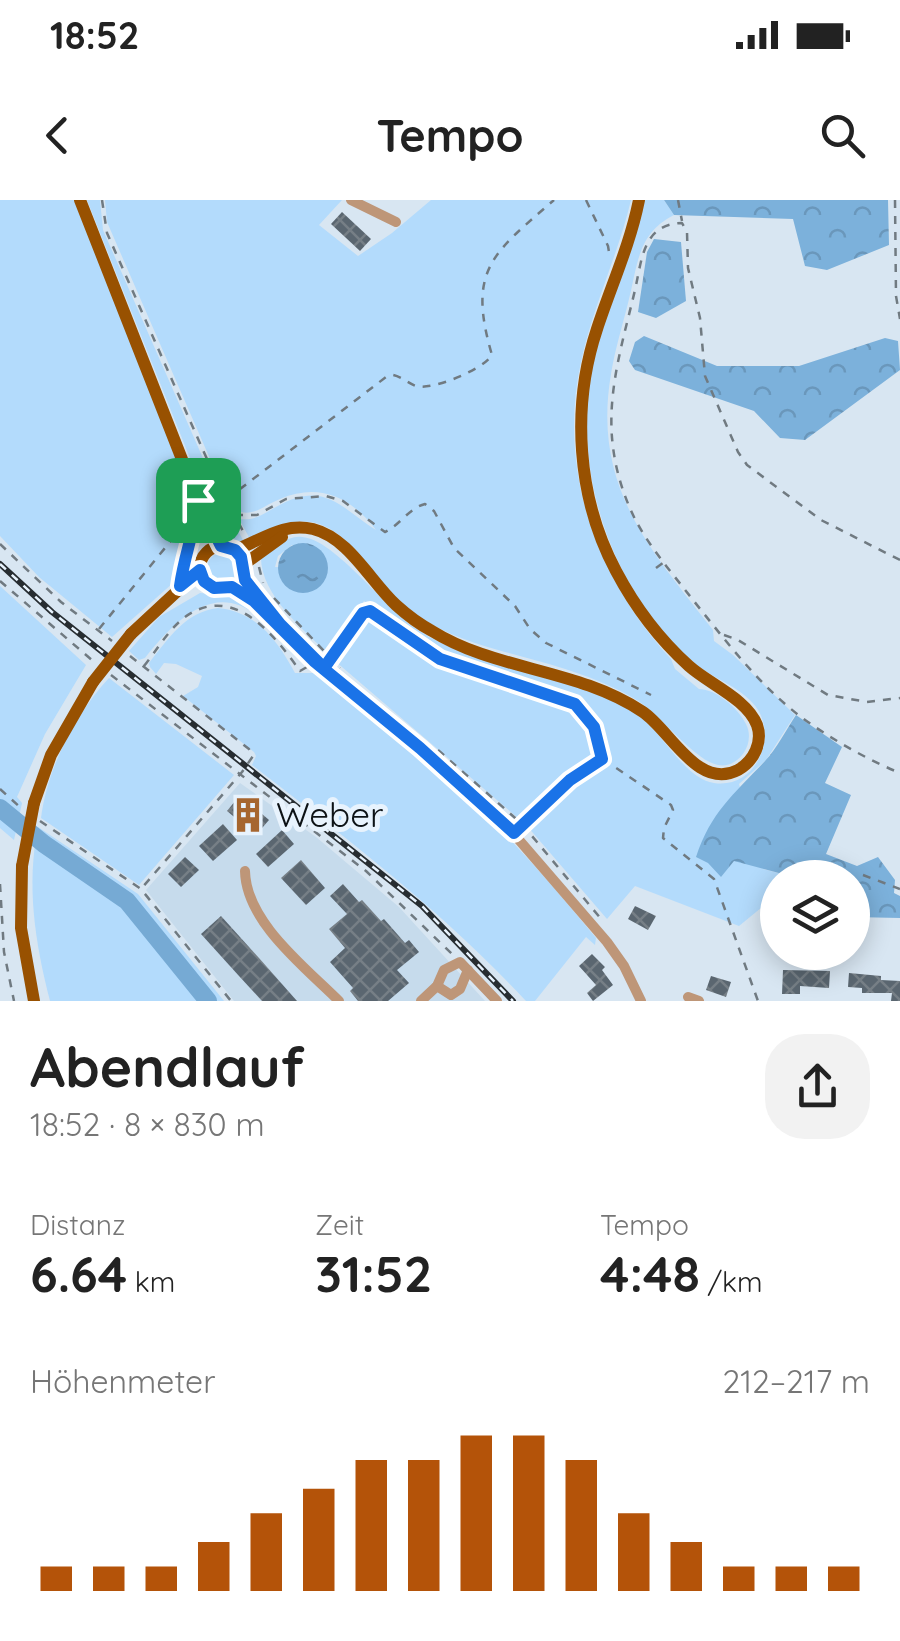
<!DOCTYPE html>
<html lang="de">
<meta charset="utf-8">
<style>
body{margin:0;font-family:Quicksand,sans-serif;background:#f2f2f2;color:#222;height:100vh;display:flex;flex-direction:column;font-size:38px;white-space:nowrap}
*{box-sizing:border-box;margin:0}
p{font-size:32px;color:#767676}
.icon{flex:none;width:55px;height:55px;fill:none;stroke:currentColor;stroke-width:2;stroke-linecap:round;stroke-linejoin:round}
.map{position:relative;height:801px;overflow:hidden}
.panel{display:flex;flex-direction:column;background:#fff;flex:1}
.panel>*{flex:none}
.controls{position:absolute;left:760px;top:660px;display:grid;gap:20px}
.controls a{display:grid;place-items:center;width:110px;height:110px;border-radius:50%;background:#fff;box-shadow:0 5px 25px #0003;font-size:50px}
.pin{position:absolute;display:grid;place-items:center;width:85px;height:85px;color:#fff;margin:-42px;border-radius:20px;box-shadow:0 5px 15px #0006}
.round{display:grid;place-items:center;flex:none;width:105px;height:105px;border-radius:40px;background:#f2f2f2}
.overview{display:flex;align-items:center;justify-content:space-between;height:170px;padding:0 30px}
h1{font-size:55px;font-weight:800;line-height:75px}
.stats{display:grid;grid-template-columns:repeat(3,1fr);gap:15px;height:170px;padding:10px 30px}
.stats div{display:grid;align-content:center}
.stats b{font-size:50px;font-weight:800}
.stats small{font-size:28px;font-weight:400}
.stats p{font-size:28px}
.chart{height:280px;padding:20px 30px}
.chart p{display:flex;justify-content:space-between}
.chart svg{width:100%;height:180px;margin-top:10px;stroke:#b45309;stroke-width:6}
.status{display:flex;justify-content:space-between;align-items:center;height:70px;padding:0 50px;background:#fff;direction:ltr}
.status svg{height:28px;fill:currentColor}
header{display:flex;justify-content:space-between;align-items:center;height:130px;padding:0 30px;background:#fff;font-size:45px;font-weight:800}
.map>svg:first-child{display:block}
.built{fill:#c6dbec}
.grass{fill:#b3dbfc;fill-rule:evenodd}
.forest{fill:url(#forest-crowns)}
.water{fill:url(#water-ripples)}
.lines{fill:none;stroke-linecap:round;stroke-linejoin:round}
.river{stroke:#76aad4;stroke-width:18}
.building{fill:url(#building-cross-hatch)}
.path{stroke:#707a81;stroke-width:2.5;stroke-dasharray:8 8;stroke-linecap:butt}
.minor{stroke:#be9678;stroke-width:10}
.major{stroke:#985101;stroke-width:12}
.rail-casing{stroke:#272d31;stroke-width:6}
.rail{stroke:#e8f3fd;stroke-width:2.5;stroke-dasharray:8;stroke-linecap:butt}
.major-bridge{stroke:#985101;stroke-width:12}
.route-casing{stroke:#fff;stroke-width:20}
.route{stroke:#1a73e8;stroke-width:12}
.labels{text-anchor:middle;stroke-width:10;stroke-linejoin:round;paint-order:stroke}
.poi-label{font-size:35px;fill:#0d1215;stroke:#e8f3fd;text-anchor:start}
</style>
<div class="status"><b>18:52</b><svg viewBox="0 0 49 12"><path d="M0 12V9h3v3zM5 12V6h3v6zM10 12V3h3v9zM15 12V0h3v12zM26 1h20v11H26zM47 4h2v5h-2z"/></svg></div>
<header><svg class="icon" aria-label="back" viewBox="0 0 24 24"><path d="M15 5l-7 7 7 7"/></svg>Tempo<svg class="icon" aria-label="search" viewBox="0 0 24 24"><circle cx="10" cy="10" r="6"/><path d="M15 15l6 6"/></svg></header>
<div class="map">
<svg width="900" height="801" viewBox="0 0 900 801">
<defs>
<pattern id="forest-crowns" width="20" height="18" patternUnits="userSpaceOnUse" patternTransform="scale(2.5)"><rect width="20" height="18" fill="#7cb1db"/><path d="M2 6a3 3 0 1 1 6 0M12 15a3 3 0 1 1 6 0" fill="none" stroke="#6a97bb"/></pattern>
<pattern id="water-ripples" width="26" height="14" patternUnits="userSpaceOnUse" patternTransform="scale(2.5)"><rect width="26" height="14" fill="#76aad4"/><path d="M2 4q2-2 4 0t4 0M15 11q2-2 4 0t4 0" fill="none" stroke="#6591b5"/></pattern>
<pattern id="building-cross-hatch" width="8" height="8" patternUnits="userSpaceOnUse" patternTransform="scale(2.5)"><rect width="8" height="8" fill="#5a6670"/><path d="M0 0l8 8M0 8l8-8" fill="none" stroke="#767f86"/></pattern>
</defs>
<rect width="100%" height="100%" fill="#d8e6f2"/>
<!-- built -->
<polygon class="built" points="240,583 316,637 399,707 485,801 234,801 146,690"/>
<!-- grass -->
<g class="grass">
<polygon points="0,0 75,0 170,239 191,317 191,328 173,383 112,437 39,377 0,336"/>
<polygon points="87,0 100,0 103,30 220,297 244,342 228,340 219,331"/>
<path d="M105,0H342L319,25L358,56L392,33L431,0H631C618,55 593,106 581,162C557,270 597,379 671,459L675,469L699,489C716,489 739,509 746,524C756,543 739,569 718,565C693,560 661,514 635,499C593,474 545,463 498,450C466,441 435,430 409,409C349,360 340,288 250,339L239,319C255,321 263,314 276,307C324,279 341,308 376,330C352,298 320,282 280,299C264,305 255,317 237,311L224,291L107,22Z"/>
<path d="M644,0H664L674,15C638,33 638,63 629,99C623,124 615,149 611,174C592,286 649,348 713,430L714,441L733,455L795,515L766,560L739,584L763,669L794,677L778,678L777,695L739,726L635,686L607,719L527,626L561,590L557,588L519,619L335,461L363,417L373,415C395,432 418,452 444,463C479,477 561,490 583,513C593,522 595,535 598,548L602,551C601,536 596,520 585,509C559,485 476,476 439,456C411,441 390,418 364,401L330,456C304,429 259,395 261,354C273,348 288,335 302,337C335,339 386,410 418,430C484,473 571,469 636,513C662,531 683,578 714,583C754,589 777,541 758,510C746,490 717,480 698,466C683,453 667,438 655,423C600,350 575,256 592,166C603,110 627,54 644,0ZM292,345C312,347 326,347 328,369L275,367L278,356Z"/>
<circle cx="222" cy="368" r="15"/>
<polygon points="0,386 86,465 45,534 17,597 22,603 14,640 0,628"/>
<path d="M200,393L242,397L260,411L302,462C286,450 273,430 257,416C213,379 171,425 145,458L139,460L129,451L159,417Z"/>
<path d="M218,408C258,412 278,442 295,473H314L323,477C370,517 420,554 466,596C513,639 555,688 596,738L595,745L586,737L535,801H526C442,711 349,640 252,565L256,556L254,552L183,496L198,487L202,476L176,464L164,463L156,474L150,467L149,463C169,438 185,412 218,408Z"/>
<path d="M109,478L234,575L139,685L41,618C47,569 75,514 109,478Z"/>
<path d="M38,627L138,694L224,801H50C35,743 26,685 38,627Z"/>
</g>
<!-- forest -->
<g class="forest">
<polygon points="664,0 888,0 889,45 827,70 805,66 793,19 674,15"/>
<polygon points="654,39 681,42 686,101 656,118 638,112 647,52"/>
<polygon points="644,136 717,166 799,166 885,138 898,141 900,170 805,240 780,238 754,211 635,170 629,161 635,142"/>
<path d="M796,515L842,547L825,583L851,595L826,654L857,666L878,657L895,680L894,693L900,696V718L853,717L852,678L794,677L734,661L721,677L708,663L696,657C711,612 734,594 765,561C777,548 786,530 796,515Z"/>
</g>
<!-- water -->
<circle class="water" cx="303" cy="368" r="25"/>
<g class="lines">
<!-- river -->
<polyline class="river" points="0,608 44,644 127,701 208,801"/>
</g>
<!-- building -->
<g class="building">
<polygon points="342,12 371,39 360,51 331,24"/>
<polygon points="240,595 269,620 256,635 227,611"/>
<polygon points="223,624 237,640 213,661 199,646"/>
<polygon points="282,630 294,644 268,667 256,654"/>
<polygon points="185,657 199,670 181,687 168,674"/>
<polygon points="301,660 325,688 306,705 281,678"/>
<polygon points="343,684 359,702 362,700 381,721 384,719 405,743 409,740 419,752 397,770 409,783 388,801 358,801 350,791 353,788 330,762 345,748 329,729 347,714 330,696"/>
<polygon points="635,706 656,716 648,730 628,719"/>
<polygon points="221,716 259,758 297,801 262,801 239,776 201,734"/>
<polygon points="592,754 605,767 602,770 613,785 593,801 587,793 596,785 579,766"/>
<polygon points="783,770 830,771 829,788 800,786 800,794 782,794"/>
<polygon points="849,773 881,776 881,780 900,781 900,801 891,801 892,793 862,793 862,788 848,787"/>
<polygon points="711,776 731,782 726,797 706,790"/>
</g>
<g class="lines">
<!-- path -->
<g class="path">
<polyline points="102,0 107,33 218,284 244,333"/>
<polyline points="586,0 608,46 610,58"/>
<polyline points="678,0 682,21"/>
<polyline points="895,0 896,96 900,119"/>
<path d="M227,299L386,177L393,175C402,177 408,183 416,186C432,191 484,169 492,155C467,70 492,54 554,0"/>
<path d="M235,315H257L286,299L326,296L343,301L385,332C400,325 409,308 425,304L434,311L454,348L515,406L530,429L546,443L651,495"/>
<polyline points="0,344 61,402 112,441"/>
<path d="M900,360L821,320L747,265L738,252L705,176L700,118L688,68L687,32L682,23C643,24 642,59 635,90C623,141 606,194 613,247C616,272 624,297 635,319C650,348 673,374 693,400C726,441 758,484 801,517C831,539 866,559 900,573"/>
<polyline points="259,367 263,383"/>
<polyline points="656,368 663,363"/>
<polyline points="0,381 93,461"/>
<polyline points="274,398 340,468"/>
<polyline points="99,429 178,332 185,309 167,268"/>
<polyline points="724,435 738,440 828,495 867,502 900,498"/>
<polyline points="130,456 249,549 253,556 242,572 141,689"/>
<polyline points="333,459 363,413 370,411 440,459 575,503 594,527 602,559"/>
<path d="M144,466C157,450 168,430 185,417C234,382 275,436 300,471L307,467"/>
<polyline points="111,475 366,671 452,754"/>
<polyline points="438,550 522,624 602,720"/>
<polyline points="603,559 671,605 673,610 664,628 663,638 714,679 758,801"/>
<polyline points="0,589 21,608"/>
<polyline points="40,621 141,689 231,801"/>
<polyline points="522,625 570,580 600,560"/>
<polyline points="863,675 900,689"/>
<polyline points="0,684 4,752 14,801"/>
</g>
<!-- minor -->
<g class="minor">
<polyline points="351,0 396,22"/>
<polyline points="243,374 267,407"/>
<polyline points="232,387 254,401 314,461 421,549 513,633 607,742 624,766 641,801"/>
<path d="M245,671C246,722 305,767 339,801"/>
<polyline points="437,786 451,795 460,789 468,770"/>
<polyline points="688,797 699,801"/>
<polyline points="421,801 437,786 444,770 460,762 497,801"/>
</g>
<!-- major -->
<g class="major">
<polyline points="80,0 198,300 221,346"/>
<circle cx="222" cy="368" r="22"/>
<path d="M235,350C262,340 283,322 313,329C349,338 370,381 396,405C407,415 419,424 432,431C496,471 577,468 643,512C670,530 698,591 738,570C754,561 763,542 757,525C747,499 709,484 689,466C659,439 635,407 616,371C577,298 571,207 597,129C611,86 630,45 639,0"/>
<polyline points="243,365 282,337"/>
<path d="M181,387C184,357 195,332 198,302"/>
<polyline points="131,434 200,370"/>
<polyline points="34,603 51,555 93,482"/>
<polyline points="22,666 21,728 34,801"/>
</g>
<defs>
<polyline id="rail" points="0,364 52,412 422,706 513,801"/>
</defs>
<!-- rail casing -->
<use href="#rail" class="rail-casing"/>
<!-- rail -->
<use href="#rail" class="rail"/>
<!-- major-bridge -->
<g class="major-bridge">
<polyline points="93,482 131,434"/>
<polyline points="22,666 34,603"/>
</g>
</g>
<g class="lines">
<defs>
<path id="route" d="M198,300L221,346L235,350L241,357L245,380L280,424L324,468L363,413L370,411L440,459L575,504L594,527L602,559L570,580L514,633L420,548L314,461L254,401L232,387L214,388L204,381L200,370L180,386C184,356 195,330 198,300"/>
</defs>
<!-- route casing -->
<use href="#route" class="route-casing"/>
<!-- route -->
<use href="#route" class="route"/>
</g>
<!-- icons -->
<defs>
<symbol id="building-bare" viewBox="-9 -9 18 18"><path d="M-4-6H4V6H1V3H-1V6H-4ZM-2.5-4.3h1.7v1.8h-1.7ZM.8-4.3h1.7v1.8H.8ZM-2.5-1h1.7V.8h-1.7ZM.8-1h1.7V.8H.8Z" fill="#a6662f" stroke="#e8f3fd" stroke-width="2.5" paint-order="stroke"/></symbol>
</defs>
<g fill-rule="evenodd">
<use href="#building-bare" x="223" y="590" width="50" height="50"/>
</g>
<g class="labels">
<!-- poi labels -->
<g class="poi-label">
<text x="276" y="627">Weber</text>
</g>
</g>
</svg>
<div class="controls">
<a><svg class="icon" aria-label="layers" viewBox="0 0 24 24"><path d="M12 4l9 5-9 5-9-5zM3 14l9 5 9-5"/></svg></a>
</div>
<div class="pin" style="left:198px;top:300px;background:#1e9e55"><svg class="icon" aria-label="arrive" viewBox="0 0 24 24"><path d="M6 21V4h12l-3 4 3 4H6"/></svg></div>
</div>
<section class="panel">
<div class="overview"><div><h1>Abendlauf</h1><p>18:52 · 8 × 830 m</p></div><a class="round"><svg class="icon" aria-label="share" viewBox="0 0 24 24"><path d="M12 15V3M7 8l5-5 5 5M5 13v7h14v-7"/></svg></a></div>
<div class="stats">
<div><p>Distanz</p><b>6.64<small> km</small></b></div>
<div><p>Zeit</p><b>31:52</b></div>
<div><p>Tempo</p><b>4:48<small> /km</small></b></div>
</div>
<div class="chart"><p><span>Höhenmeter</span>212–217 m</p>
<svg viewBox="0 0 160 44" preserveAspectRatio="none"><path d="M5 44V38M15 44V38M25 44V38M35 44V32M45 44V25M55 44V19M65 44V12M75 44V12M85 44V6M95 44V6M105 44V12M115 44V25M125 44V32M135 44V38M145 44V38M155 44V38"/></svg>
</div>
</section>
